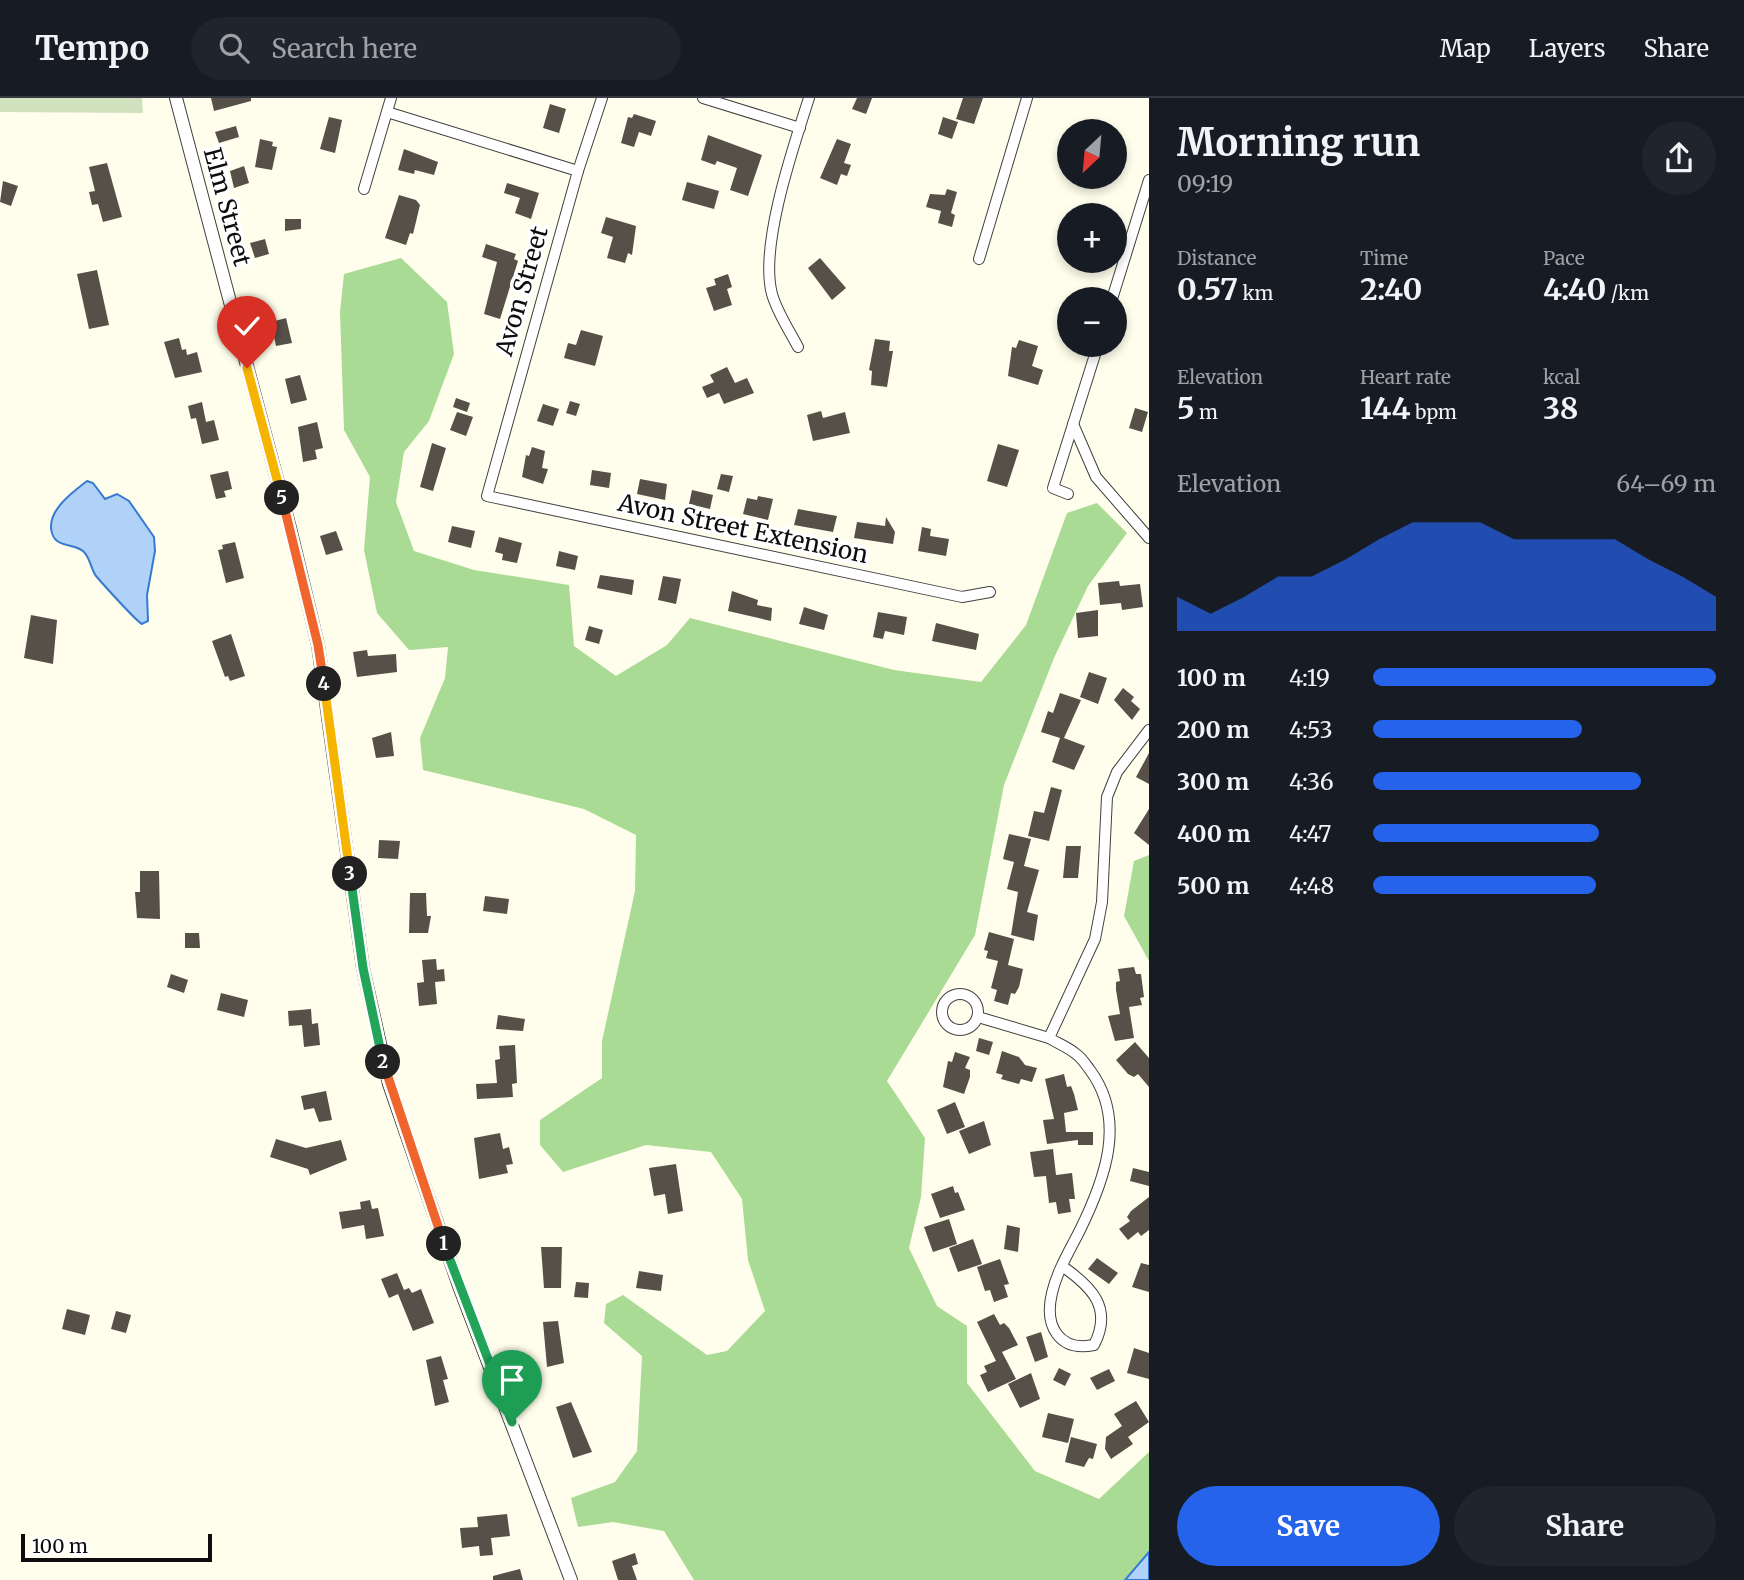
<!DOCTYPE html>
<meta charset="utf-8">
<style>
body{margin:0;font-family:Merriweather,serif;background:#20242c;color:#f1f3f6;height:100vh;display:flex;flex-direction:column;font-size:26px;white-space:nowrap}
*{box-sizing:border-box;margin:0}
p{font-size:23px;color:#9ea1a6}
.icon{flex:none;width:38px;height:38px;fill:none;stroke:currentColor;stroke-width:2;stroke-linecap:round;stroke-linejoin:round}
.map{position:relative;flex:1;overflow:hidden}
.drawer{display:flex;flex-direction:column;background:#171b24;width:595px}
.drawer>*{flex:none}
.needle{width:46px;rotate:206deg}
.controls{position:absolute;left:1057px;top:21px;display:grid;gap:14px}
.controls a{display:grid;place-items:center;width:70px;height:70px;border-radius:50%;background:#171b24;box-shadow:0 4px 10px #0003;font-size:35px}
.scale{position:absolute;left:21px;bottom:18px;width:191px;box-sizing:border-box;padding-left:7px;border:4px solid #0d0d0d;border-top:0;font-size:19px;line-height:24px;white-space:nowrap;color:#0d0d0d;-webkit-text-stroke:5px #fff;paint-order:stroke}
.pin{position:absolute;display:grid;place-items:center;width:60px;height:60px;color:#fff;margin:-72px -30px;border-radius:50% 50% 50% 0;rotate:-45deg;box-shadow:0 0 7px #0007}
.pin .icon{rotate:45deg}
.km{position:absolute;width:35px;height:35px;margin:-18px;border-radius:50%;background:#222;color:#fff;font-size:19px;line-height:35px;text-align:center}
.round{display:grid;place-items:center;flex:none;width:74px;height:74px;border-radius:37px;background:#20242c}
.head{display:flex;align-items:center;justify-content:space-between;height:119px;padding:0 28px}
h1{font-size:38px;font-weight:700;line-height:52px}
.stats{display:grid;grid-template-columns:repeat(3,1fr);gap:10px;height:119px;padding:7px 28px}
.stats div{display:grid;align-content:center}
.stats b{font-size:30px;font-weight:700}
.stats small{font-size:19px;font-weight:400}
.stats p{font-size:19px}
.chart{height:196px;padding:14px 28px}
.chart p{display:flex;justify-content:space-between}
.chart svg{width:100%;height:126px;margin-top:7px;fill:#2563eb;opacity:.7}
.primary-button{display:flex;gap:14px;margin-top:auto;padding:14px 28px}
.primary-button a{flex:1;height:80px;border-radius:42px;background:#2563eb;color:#fff;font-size:28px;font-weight:700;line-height:80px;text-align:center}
.primary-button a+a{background:#20242c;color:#f1f3f6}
ul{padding:0 28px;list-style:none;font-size:23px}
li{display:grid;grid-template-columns:112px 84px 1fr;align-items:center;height:52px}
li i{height:18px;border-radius:9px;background:#2563eb}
header{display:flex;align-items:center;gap:42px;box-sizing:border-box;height:98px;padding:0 35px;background:#171b24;border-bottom:2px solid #363941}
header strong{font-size:33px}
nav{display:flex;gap:38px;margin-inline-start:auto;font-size:24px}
.search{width:490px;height:63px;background:#20242c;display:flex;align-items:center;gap:18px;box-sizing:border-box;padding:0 24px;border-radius:38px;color:#9ea1a6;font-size:26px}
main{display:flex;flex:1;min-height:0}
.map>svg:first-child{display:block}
.forest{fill:#a9db94}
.cemetery{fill:#d0e1bd}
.water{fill:#b0d1f8;stroke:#357ad0;stroke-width:2}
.building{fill:#565049}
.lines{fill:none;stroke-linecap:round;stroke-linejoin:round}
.minor-casing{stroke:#404040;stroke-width:12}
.tertiary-casing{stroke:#404040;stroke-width:14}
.minor{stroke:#fff;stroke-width:10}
.tertiary{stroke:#fff;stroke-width:12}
.split-1-casing{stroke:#fff;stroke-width:14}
.split-2-casing{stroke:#fff;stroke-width:14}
.split-3-casing{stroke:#fff;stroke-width:14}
.split-4-casing{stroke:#fff;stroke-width:14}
.split-5-casing{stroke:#fff;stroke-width:14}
.split-6-casing{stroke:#fff;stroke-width:14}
.split-1{stroke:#22a559;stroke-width:9}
.split-2{stroke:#f0652b;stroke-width:9}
.split-3{stroke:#22a559;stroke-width:9}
.split-4{stroke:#f5b400;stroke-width:9}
.split-5{stroke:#f0652b;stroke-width:9}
.split-6{stroke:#f5b400;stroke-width:9}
.labels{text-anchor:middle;stroke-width:7;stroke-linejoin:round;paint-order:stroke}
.street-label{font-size:24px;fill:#0d0d0d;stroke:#fff}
</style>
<header>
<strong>Tempo</strong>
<div class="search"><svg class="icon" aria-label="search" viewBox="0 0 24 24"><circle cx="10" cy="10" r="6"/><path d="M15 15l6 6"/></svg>Search here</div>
<nav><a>Map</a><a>Layers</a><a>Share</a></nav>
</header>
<main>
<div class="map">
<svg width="1149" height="1482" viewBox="0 0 1149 1482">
<rect width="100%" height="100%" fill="#fffeec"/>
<!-- forest -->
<g class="forest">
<polygon points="401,160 447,204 454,256 429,323 404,354 396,404 414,453 474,472 569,487 574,548 616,578 667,547 690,520 894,572 981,584 1026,527 1067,415 1097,405 1127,435 1088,488 1054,560 1004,687 975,837 887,983 925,1040 921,1099 909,1150 937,1208 967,1228 967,1285 1035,1373 1099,1401 1149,1354 1149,1482 694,1482 664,1433 613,1424 578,1429 571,1400 615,1384 637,1353 642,1258 604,1225 606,1206 623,1197 707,1257 727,1253 765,1213 748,1162 742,1101 711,1054 646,1047 563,1074 540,1047 540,1022 602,980 602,943 635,793 636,737 584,711 423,672 420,640 445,580 448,549 409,552 377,515 364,452 370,379 344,332 340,214 344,176"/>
<polygon points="1149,757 1149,863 1124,818 1134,763"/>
</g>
<!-- cemetery -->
<polygon class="cemetery" points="0,0 142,0 143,15 0,14"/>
<!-- water -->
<g class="water">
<path d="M87,383L93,385L105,401L117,396L129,403L154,439L155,453L147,497L148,523L142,526C136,523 102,485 96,478C91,471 90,460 84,454C74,444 53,452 51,430C50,410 73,394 87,383Z"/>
<polygon points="1149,1454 1149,1482 1125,1482"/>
</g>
<!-- building -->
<g class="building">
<polygon points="211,0 251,0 251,3 214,13"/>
<polygon points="857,0 872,0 866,16 852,11"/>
<polygon points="963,0 983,0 974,26 956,21"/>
<polygon points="550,6 566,11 559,35 543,30"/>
<polygon points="634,16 656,23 651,38 639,34 634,49 621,45 628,19 632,20"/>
<polygon points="329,19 342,22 335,55 320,51"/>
<polygon points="943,19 958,24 952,41 938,36"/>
<polygon points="236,28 239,39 219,45 215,34"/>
<polygon points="708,37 762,57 748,98 730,92 737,70 717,63 715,67 701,62"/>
<polygon points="260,41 273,44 272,48 277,49 272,72 255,69"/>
<polygon points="837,41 851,46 844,65 851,67 847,78 841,76 837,87 820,80"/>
<polygon points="404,51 438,64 434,77 415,72 414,76 398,72"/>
<polygon points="107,65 122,119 103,124 98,106 92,107 89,94 95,93 89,69"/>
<polygon points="244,68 249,85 234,90 230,73"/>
<polygon points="3,83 18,88 11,108 0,104"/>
<polygon points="687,84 719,93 714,111 682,102"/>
<polygon points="507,85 539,95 531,121 515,115 520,100 504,95"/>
<polygon points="947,91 957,94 951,115 955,117 952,129 938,125 941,113 926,109 930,96 945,97"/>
<polygon points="399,97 416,102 420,107 413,136 410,135 406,147 385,140"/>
<polygon points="606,119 636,128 632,157 628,155 625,165 607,160 613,139 601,135"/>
<polygon points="285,121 301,121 301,131 285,133"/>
<polygon points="265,141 269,156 255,160 250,145"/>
<polygon points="486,146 516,156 514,161 518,163 500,221 484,216 497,164 482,159"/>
<polygon points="820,160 846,190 832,202 808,170"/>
<polygon points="97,172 109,227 89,231 77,176"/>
<polygon points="728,176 732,189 727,191 732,207 714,213 706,190 716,187 714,181"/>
<polygon points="286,220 292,245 276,248 271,224"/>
<polygon points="581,232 603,238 595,268 564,260 568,245 576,247"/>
<polygon points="179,240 182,252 186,251 187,257 197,254 202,274 175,280 164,244"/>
<polygon points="875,241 890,243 889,253 893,253 887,289 871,287 872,273 869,272"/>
<polygon points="1019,242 1038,248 1032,268 1043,272 1038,287 1008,278 1012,249 1016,250"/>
<polygon points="727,269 735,285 747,280 754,295 724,306 719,295 707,300 702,289 714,284 710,277"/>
<polygon points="300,277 307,302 291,306 285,281"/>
<polygon points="456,300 470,305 467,314 453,309"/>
<polygon points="570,303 580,306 576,318 566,315"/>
<polygon points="202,304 206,324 214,322 219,342 202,346 196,320 191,321 188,308"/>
<polygon points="543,306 559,311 553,328 537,323"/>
<polygon points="1135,310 1148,314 1142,334 1129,330"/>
<polygon points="821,313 823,320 845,314 850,335 813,343 807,317"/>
<polygon points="457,314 473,319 466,338 450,332"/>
<polygon points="317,324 323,350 315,352 317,361 303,364 298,329"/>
<polygon points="432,345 446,350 433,393 420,389"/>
<polygon points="998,346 1019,352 1007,389 987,383"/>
<polygon points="532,349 545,353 542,370 548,371 543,386 522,379 526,357 529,358"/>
<polygon points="592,372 611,375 609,390 590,387"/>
<polygon points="228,373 232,391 224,393 226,399 216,401 210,377"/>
<polygon points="721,376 733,378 729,394 717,391"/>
<polygon points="640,381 667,386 665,402 637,396"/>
<polygon points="692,392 713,397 710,411 689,406"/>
<polygon points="758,398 773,401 768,422 743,416 747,400 757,402"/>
<polygon points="798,411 837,418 833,434 794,427"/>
<polygon points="886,419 895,434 893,446 854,440 857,424 885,428"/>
<polygon points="452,428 475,433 471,450 448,444"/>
<polygon points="922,429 931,431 930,438 949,441 946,458 918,453"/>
<polygon points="336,433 343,452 326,457 320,438"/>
<polygon points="499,439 522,445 517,465 502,462 503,456 495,454"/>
<polygon points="235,444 244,480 226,485 218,452 223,451 222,447"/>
<polygon points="559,453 578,458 575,472 556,468"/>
<polygon points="600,477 634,482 632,497 597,490"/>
<polygon points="663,478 681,481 676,506 658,502"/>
<polygon points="1119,483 1120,488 1140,486 1143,509 1122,512 1121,505 1100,507 1098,485"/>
<polygon points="732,493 758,502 757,507 772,510 771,523 728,513"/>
<polygon points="804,509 828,517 824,532 799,526"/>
<polygon points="1098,512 1098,538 1078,540 1076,515"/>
<polygon points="878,514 907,519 904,537 885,533 883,541 873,539"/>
<polygon points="31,517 57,522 53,566 24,560"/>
<polygon points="936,525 979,536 976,552 932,543"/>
<polygon points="589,528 603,532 599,546 585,542"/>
<polygon points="231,536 245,578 230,583 228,578 225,579 212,543"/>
<polygon points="367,552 368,558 396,556 397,574 357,579 353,554"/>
<polygon points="1089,574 1107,580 1098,606 1080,599"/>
<polygon points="1123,590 1134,599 1131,603 1140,611 1132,622 1114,602"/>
<polygon points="1060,595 1081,602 1064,640 1085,648 1074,672 1052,664 1060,640 1041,634 1048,613 1053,615"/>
<polygon points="391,634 394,658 376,660 372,640"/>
<polygon points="1149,655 1149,686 1136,679"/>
<polygon points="1051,689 1062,692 1049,743 1028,738 1034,713 1044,715"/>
<polygon points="1149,711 1149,747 1134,735"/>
<polygon points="1009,736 1031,741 1024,768 1039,772 1027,814 1038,817 1034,843 1011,837 1018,794 1007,791 1014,764 1003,761"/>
<polygon points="379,742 400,743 398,761 378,760"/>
<polygon points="1066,748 1081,748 1078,780 1063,780"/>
<polygon points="140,773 159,773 160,821 137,820 135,794 140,794"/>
<polygon points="410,795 426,795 427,818 431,818 428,835 409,835"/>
<polygon points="485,798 509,801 507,816 483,813"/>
<polygon points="989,834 1014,841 1008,867 1023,871 1019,889 1015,896 1011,895 1008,907 994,903 997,892 991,890 998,863 986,860 988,853 984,852"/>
<polygon points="185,835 199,835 200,850 185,850"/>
<polygon points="436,861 437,872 444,871 445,883 435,884 437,906 419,908 417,885 424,884 422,862"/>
<polygon points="1134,869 1136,876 1141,876 1144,899 1140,900 1142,907 1129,909 1134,940 1115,943 1108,918 1120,916 1116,892 1116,884 1120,883 1118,871"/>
<polygon points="171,876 188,882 184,895 167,889"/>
<polygon points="221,895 248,902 244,919 217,912"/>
<polygon points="311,911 312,926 318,925 320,947 304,949 302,927 289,928 288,913"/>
<polygon points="498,917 525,921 523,933 496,931"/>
<polygon points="979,940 993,944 989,957 976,953"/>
<polygon points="1135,944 1149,960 1149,989 1138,976 1134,979 1128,976 1116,962"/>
<polygon points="515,947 517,985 512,986 513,999 477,1001 476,986 497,985 495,962 500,961 499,948"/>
<polygon points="1002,953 1019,959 1025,967 1037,970 1032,984 1021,981 1019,986 1001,981 1003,977 996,975"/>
<polygon points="955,954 970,959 965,970 970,972 970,979 964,996 943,989 948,963 952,964"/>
<polygon points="1064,976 1067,989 1071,988 1074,996 1078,1012 1064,1015 1066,1034 1093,1034 1093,1047 1078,1047 1078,1042 1047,1046 1043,1022 1054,1021 1045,981"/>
<polygon points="326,993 332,1022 319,1024 314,1010 304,1012 301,998"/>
<polygon points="955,1004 965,1029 947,1036 937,1012"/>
<polygon points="984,1023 991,1047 969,1056 959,1033"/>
<polygon points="500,1035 503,1051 509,1049 513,1066 506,1067 508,1075 479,1081 474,1040"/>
<polygon points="276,1041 306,1050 341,1042 347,1062 310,1077 308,1071 270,1059"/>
<polygon points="1053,1051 1056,1077 1072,1075 1075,1101 1069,1101 1071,1114 1058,1116 1056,1104 1049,1105 1046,1078 1034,1079 1030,1054"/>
<polygon points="676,1066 683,1113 668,1116 665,1096 654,1098 649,1070"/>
<polygon points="1133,1070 1149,1074 1149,1088 1130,1083"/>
<polygon points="953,1088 955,1095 958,1094 965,1112 940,1120 931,1096"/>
<polygon points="1149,1099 1149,1132 1141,1138 1138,1134 1128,1142 1119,1131 1130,1123 1127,1119 1131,1113"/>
<polygon points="370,1102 372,1111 378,1110 384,1138 366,1141 364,1127 342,1131 339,1114 361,1111 360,1104"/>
<polygon points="949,1121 957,1146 933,1154 924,1129"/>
<polygon points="1007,1127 1020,1130 1018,1154 1004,1151"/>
<polygon points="973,1141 982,1166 958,1174 949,1150"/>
<polygon points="541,1149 562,1149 561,1190 544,1190"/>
<polygon points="1097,1160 1118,1175 1109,1186 1088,1171"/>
<polygon points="1000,1161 1009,1186 1004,1187 1008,1199 994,1204 990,1192 985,1193 977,1169"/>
<polygon points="1141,1165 1149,1167 1149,1194 1132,1189"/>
<polygon points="639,1173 663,1177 661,1193 636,1190"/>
<polygon points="397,1175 404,1192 409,1190 412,1195 421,1191 434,1225 413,1233 398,1196 389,1200 381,1181"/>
<polygon points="576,1184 589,1185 588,1200 574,1199"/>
<polygon points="67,1211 90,1217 85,1237 62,1231"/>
<polygon points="116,1213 131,1217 126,1235 111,1231"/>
<polygon points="994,1216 1000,1227 1004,1225 1009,1230 1018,1247 1002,1254 1016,1281 988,1294 980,1277 987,1274 984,1268 996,1263 977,1224"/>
<polygon points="558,1223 564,1265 547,1269 543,1224"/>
<polygon points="1041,1234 1048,1259 1035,1264 1026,1239"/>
<polygon points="1134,1250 1149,1255 1149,1281 1127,1275"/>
<polygon points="441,1258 448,1281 443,1282 449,1304 435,1308 426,1262"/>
<polygon points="1059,1270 1071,1276 1065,1288 1053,1282"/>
<polygon points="1109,1271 1115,1283 1097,1292 1090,1280"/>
<polygon points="1031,1275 1040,1301 1020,1310 1008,1286"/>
<polygon points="1136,1303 1149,1324 1128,1339 1133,1346 1111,1361 1105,1351 1106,1339 1122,1328 1114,1316"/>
<polygon points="571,1304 592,1354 573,1360 556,1309"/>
<polygon points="1048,1315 1074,1321 1068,1345 1042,1339"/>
<polygon points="1071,1339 1097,1346 1093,1361 1089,1360 1084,1369 1065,1364"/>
<polygon points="507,1416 510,1438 491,1440 493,1457 480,1458 479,1448 462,1450 460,1430 478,1429 477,1419"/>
<polygon points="635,1455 638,1466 632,1468 637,1482 618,1482 612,1463"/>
<polygon points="520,1471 523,1482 493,1482 493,1478"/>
</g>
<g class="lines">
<defs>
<g id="minor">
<polyline points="602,0 578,73 487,398 962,499 990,494"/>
<polyline points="703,0 800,30"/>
<polyline points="387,14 578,73"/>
<polyline points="364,91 391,0"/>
<polyline points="979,161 1027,0"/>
<polyline points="1112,201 1149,82"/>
<path d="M798,249C789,232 777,214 772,196C759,148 794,47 809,0"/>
<polyline points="1073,326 1096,379 1149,440"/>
<polyline points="1068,396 1053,390 1098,247"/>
<circle cx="960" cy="914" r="18"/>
<polyline points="978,919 1049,940"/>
<path d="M1062,1168C1092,1189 1113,1210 1094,1247C1059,1254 1044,1228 1052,1195C1057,1173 1070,1152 1080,1132C1105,1081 1127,1022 1090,972C1086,967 1082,960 1076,956C1068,949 1057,945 1049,940L1095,841L1102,804L1107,699L1117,674L1149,632"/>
</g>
<polyline id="tertiary" points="176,0 290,430 318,547 363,870 389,986 459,1188 571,1482"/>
</defs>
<!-- minor casing -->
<use href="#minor" class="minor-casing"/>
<!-- tertiary casing -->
<use href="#tertiary" class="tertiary-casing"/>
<!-- minor -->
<use href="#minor" class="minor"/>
<!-- tertiary -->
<use href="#tertiary" class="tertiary"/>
</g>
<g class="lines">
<defs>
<polyline id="split-1" points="444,1146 512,1324"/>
<polyline id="split-2" points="383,964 444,1146"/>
<polyline id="split-3" points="350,776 363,870 383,964"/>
<polyline id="split-4" points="324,586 350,776"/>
<polyline id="split-5" points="282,400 318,547 324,586"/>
<polyline id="split-6" points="247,270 282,400"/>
</defs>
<!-- split-1 casing -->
<use href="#split-1" class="split-1-casing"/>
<!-- split-2 casing -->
<use href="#split-2" class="split-2-casing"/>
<!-- split-3 casing -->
<use href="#split-3" class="split-3-casing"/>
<!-- split-4 casing -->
<use href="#split-4" class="split-4-casing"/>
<!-- split-5 casing -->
<use href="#split-5" class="split-5-casing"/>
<!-- split-6 casing -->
<use href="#split-6" class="split-6-casing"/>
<!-- split-1 -->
<use href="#split-1" class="split-1"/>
<!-- split-2 -->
<use href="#split-2" class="split-2"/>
<!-- split-3 -->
<use href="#split-3" class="split-3"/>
<!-- split-4 -->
<use href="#split-4" class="split-4"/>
<!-- split-5 -->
<use href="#split-5" class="split-5"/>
<!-- split-6 -->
<use href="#split-6" class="split-6"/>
</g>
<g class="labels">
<!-- street labels -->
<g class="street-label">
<text transform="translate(227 109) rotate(75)" y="8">Elm Street</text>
<text transform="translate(522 193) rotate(-74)" y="8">Avon Street</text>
<text transform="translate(743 431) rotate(12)" y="8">Avon Street Extension</text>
</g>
</g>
</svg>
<div class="controls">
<a><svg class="needle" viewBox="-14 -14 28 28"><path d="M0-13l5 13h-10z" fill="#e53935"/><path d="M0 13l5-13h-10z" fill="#9ea1a6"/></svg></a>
<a>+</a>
<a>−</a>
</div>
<div class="scale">100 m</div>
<div class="pin" style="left:512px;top:1324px;background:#1e9e55"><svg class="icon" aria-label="arrive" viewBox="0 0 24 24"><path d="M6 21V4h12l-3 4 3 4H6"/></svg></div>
<div class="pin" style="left:247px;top:270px;background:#d93025"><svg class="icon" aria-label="check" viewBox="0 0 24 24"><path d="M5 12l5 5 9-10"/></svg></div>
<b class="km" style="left:444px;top:1146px">1</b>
<b class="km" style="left:383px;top:964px">2</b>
<b class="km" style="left:350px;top:776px">3</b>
<b class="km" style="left:324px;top:586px">4</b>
<b class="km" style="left:282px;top:400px">5</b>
</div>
<section class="drawer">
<div class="head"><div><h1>Morning run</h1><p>09:19</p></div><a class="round"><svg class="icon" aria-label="share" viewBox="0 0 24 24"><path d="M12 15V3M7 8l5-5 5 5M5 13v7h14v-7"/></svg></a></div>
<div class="stats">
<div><p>Distance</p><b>0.57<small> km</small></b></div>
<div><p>Time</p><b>2:40</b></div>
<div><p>Pace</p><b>4:40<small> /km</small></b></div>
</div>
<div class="stats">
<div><p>Elevation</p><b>5<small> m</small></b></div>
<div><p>Heart rate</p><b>144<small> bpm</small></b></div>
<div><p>kcal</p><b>38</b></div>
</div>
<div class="chart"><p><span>Elevation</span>64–69 m</p>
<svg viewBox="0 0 160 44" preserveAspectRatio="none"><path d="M0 44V32L10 38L20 32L30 25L40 25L50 19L60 12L70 6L80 6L90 6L100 12L110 12L120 12L130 12L140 19L150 25L160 32V44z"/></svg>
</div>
<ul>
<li><b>100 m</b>4:19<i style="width:100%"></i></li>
<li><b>200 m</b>4:53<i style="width:61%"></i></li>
<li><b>300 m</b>4:36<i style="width:78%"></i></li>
<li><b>400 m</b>4:47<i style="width:66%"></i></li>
<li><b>500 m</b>4:48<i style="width:65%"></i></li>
</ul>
<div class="primary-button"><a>Save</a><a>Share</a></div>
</section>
</main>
